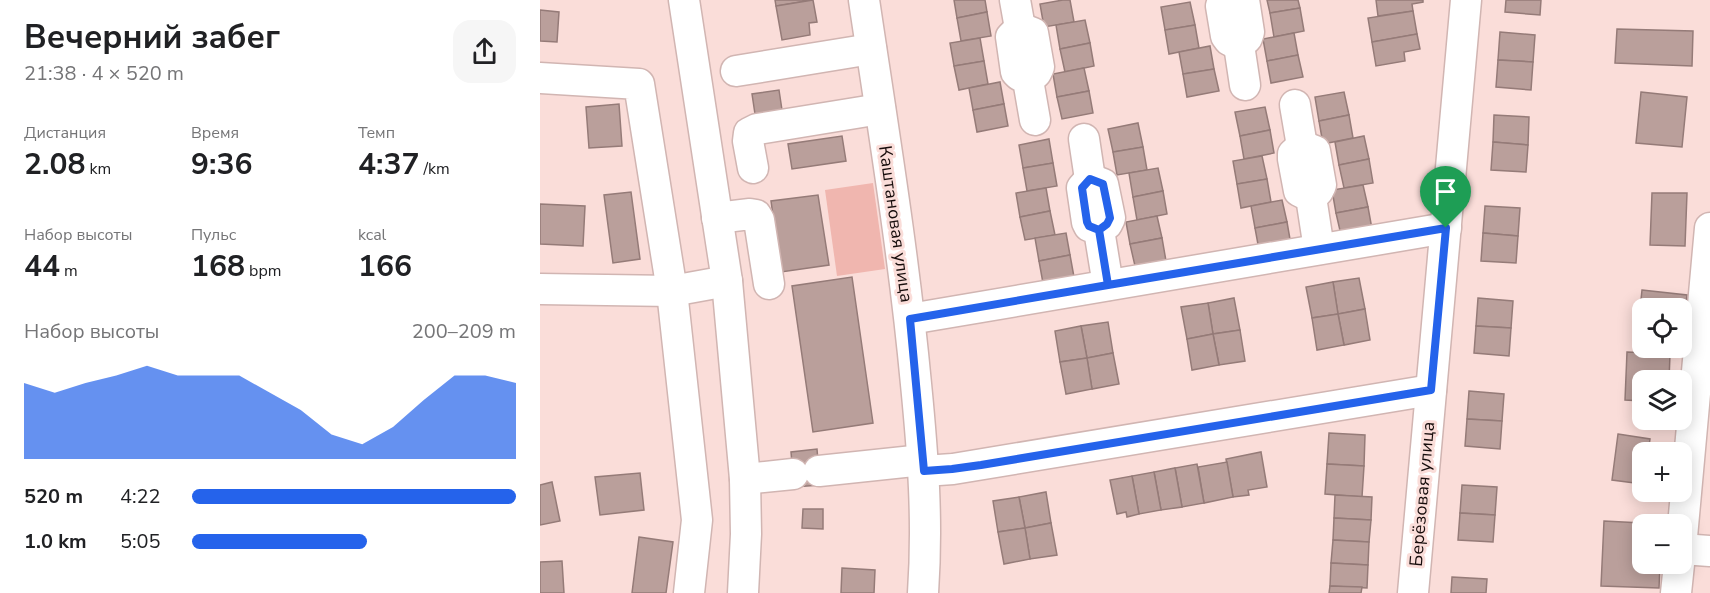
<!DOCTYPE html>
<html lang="ru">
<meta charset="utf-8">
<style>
body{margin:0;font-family:"Nunito Sans",sans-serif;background:#f6f6f6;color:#202124;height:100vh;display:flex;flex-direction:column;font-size:22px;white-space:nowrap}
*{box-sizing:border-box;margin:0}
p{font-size:20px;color:#757577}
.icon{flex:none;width:33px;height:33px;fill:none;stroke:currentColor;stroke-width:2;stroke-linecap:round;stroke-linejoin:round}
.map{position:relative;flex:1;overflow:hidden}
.side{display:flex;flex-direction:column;background:#fff;width:540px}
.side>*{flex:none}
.tools{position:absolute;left:1092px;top:298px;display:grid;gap:12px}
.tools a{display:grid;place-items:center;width:60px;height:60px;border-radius:12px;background:#fff;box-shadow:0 3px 15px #0003;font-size:30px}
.pin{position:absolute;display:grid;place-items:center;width:51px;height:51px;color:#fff;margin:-62px -26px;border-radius:50% 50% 50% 0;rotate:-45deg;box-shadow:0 0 6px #0007}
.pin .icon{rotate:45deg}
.round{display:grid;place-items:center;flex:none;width:63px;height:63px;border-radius:18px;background:#f6f6f6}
.headline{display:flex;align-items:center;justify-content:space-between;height:102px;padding:0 24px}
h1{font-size:33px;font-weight:700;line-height:45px}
.stats{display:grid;grid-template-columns:repeat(3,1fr);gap:9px;height:102px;padding:6px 24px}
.stats div{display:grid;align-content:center}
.stats b{font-size:30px;font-weight:700}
.stats small{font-size:16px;font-weight:400}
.stats p{font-size:16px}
.chart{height:168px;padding:12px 24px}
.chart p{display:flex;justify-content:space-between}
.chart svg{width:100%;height:108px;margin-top:6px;fill:#2563eb;opacity:.7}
ul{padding:0 24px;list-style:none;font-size:20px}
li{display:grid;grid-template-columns:96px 72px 1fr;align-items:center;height:45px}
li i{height:15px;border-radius:8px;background:#2563eb}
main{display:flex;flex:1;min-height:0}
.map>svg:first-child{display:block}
.green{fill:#f0b6af}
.building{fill:#ba9f9b;stroke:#957b78;stroke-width:1.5}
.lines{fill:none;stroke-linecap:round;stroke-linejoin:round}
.minor-casing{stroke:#d1b5b2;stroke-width:33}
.minor{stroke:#fff;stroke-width:30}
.route-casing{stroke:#fff;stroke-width:12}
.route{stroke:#2563eb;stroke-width:8}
.labels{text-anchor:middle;stroke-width:6;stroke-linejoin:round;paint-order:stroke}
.street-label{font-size:18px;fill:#170d0c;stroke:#faddd9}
</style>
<main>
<section class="side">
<div class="headline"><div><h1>Вечерний забег</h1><p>21:38 · 4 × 520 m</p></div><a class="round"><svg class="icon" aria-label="share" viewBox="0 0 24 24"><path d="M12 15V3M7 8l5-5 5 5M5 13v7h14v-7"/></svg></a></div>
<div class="stats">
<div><p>Дистанция</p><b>2.08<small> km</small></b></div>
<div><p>Время</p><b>9:36</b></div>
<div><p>Темп</p><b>4:37<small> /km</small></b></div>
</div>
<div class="stats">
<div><p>Набор высоты</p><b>44<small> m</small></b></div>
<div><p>Пульс</p><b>168<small> bpm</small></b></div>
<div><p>kcal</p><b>166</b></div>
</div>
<div class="chart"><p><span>Набор высоты</span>200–209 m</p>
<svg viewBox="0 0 160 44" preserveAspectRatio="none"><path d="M0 44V13L10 17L20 13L30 10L40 6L50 10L60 10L70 10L80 17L90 24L100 34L110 38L120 31L130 20L140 10L150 10L160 13V44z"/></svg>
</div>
<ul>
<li><b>520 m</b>4:22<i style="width:100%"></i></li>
<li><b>1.0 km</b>5:05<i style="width:54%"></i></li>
</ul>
</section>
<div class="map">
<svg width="1170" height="593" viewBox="0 0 1170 593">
<rect width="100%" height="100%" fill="#faddd9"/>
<!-- green -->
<polygon class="green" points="333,183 345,269 297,276 285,190"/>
<!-- building -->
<g class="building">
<polygon points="235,0 272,0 236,6"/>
<polygon points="273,0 277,22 269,23 270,35 242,40 236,6"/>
<polygon points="414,0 445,0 447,12 417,18"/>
<polygon points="523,0 530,0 534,22 504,27 500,4"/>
<polygon points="727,0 758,0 760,8 730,13"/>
<polygon points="836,0 883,0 883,2 872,4 873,11 838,16"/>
<polygon points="966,0 1001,0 1000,15 965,12"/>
<polygon points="650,2 655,25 625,30 621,7"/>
<polygon points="760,8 764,31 734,37 730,13"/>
<polygon points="0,10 19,12 17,42 0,41"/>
<polygon points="873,11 877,34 832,42 828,18"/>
<polygon points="447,12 451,36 421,41 417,18"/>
<polygon points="545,20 550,43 520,49 516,25"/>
<polygon points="655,25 659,48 629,54 625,30"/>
<polygon points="1077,29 1153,31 1152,66 1075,63"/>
<polygon points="960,32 995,35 993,62 958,60"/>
<polygon points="754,33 758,55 727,61 723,39"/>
<polygon points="877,34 880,49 864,52 865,61 836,66 832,42"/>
<polygon points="440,38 444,61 414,66 410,43"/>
<polygon points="550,43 554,66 525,72 520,49"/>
<polygon points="670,46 674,69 643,74 639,52"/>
<polygon points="758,55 763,77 731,83 727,61"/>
<polygon points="958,60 993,62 991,90 956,87"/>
<polygon points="444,61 448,84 419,90 414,66"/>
<polygon points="544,68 549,91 517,97 513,74"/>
<polygon points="674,69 679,91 647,97 643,74"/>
<polygon points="460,82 464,104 433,110 429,88"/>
<polygon points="239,90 242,110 215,114 212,94"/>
<polygon points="549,91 553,113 522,119 517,97"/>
<polygon points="804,92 809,115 779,121 775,97"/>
<polygon points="1101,92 1147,97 1142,147 1096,143"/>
<polygon points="79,104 82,146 49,148 46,107"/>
<polygon points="464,104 468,126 437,132 433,110"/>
<polygon points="725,107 730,130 700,136 695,112"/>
<polygon points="809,115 813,138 783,144 779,121"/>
<polygon points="954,115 989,117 988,145 953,142"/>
<polygon points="598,123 603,147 573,152 568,129"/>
<polygon points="730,130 734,153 704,159 700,136"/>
<polygon points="302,136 306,161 252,169 248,144"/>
<polygon points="824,136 829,159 799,165 795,142"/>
<polygon points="509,139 513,163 483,168 479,145"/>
<polygon points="953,142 988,145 986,172 951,170"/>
<polygon points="603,147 607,170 577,175 573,152"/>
<polygon points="722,156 727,179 697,184 693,161"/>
<polygon points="829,159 833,183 804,188 799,165"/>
<polygon points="513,163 517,186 487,191 483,168"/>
<polygon points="618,168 623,191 593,197 589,173"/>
<polygon points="727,179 731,202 701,208 697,184"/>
<polygon points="823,185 828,207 796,213 792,190"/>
<polygon points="506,188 510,211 480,217 476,193"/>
<polygon points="623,191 627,214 597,220 593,197"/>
<polygon points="91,192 100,259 73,263 64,195"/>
<polygon points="1112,193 1147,193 1145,246 1110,245"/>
<polygon points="278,195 289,265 241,272 231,201"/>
<polygon points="742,200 747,222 715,228 711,206"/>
<polygon points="0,204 45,206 43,246 0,244"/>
<polygon points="945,206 980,208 978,236 943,233"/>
<polygon points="828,207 832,229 801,235 796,213"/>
<polygon points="510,211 515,235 485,240 480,217"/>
<polygon points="617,216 622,238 590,244 586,222"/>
<polygon points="747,222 751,245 719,250 715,228"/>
<polygon points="526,233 530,255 499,261 495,238"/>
<polygon points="943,233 978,236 976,263 941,261"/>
<polygon points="622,238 626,261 595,266 590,244"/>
<polygon points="530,255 534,277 503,283 499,261"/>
<polygon points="312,277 333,423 273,432 252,286"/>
<polygon points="819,278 825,309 798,314 793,282"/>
<polygon points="793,282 798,314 772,318 766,287"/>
<polygon points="1102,290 1147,295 1143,334 1142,334 1142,309 1102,309 1102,329 1098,329"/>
<polygon points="694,298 700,330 673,334 668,303"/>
<polygon points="938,298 973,301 971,328 936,326"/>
<polygon points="668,303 673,334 647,339 641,307"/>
<polygon points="825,309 830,340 804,345 798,314"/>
<polygon points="798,314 804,345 777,350 772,318"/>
<polygon points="568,322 573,353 547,358 541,326"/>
<polygon points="541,326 547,358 520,362 515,331"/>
<polygon points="936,326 971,328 969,356 934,353"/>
<polygon points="700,330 705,361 679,365 673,334"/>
<polygon points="673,334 679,365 652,370 647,339"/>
<polygon points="1087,352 1130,354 1129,381 1102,381 1102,401 1085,400"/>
<polygon points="573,353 579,384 552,389 547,358"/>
<polygon points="547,358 552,389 526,394 520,362"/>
<polygon points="929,391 964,394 962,421 927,419"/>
<polygon points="927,419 962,421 960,449 925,446"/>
<polygon points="789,433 825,435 824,466 787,464"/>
<polygon points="1078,434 1110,439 1108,453 1102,453 1102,484 1072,480"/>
<polygon points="277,449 280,485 254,487 251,452"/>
<polygon points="721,452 727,487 708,490 709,495 693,497 686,459"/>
<polygon points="687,462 693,497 664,503 658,467"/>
<polygon points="657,464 664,503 642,507 635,468"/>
<polygon points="787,464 824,466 822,497 785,494"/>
<polygon points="635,468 642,507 621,510 614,472"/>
<polygon points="614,472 621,510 599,514 592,476"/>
<polygon points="100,473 104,510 60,515 55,477"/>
<polygon points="592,476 599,514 587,517 586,512 577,514 570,480"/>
<polygon points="12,482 20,521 0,525 0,485"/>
<polygon points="922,485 957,487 955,515 920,513"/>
<polygon points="506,492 511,523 485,528 479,497"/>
<polygon points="795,495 832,497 831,520 794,518"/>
<polygon points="479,497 485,528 458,532 453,501"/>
<polygon points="263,509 283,509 283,529 262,528"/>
<polygon points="920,513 955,515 953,542 918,540"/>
<polygon points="794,518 831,520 829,542 793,540"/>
<polygon points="1064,521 1121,524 1121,525 1102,525 1102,564 1120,564 1119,588 1061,586"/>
<polygon points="511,523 517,555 490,559 485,528"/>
<polygon points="485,528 490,559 464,564 458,532"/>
<polygon points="99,537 133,542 126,593 92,593"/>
<polygon points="793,540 829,542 828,565 791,563"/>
<polygon points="22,561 24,593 0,593 0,562"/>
<polygon points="791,563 828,565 827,588 790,586"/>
<polygon points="302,568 335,570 334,593 301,593"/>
<polygon points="912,577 947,579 946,593 911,593"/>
<polygon points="790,586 822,587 821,593 789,593"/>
</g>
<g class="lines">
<defs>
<g id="minor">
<polyline points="144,0 187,281 205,479 206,534 203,593"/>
<path d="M324,0C343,128 364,255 376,384C383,455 388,521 383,593"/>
<polyline points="475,0 480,28"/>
<polyline points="683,0 681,6 686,36 689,40 699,45"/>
<polyline points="699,45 707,38 709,32 704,0"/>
<polyline points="699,45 705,85"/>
<polyline points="196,71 331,49"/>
<polyline points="0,78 99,84 132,291 157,520 149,593"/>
<polyline points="488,80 479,75 476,72 471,37 480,28 493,33 499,67 496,73 488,80 495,120"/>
<polyline points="755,105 762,146"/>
<polyline points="544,139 550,179"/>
<polyline points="213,168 208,141 209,133 217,129 340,109"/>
<polyline points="771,197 759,191 753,159 753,154 762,146 775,151 781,185 778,191 771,197 779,249"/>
<polyline points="177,218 210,214 216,215 219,220 229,284"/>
<polyline points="559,230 549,226 547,222 542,188 550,179 563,184 570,218 567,224 559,230 568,285"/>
<polyline points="0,289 132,291 187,281"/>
<polyline points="370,319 906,228"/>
<polyline points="279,471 383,460"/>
<polyline points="384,471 413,469 891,390"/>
<polyline points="205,479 253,474"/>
<polyline points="1142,537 1170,228"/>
<polyline points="1142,549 1170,551"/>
<polyline points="873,593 926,0"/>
<polyline points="1136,593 1139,564"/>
</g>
</defs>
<!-- minor casing -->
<use href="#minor" class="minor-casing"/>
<!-- minor -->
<use href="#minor" class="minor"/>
</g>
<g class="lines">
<defs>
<polyline id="route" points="906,228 568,285 559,230 549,226 547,222 542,188 550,179 563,184 570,218 567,224 559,230 568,285 370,319 384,471 412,469 441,465 891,390 906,228"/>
</defs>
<!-- route casing -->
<use href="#route" class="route-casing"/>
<!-- route -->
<use href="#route" class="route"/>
</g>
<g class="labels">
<!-- street labels -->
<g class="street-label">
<text transform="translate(356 224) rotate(82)" y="6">Каштановая улица</text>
<text transform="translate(882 494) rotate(-85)" y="6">Берёзовая улица</text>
</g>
</g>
</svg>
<div class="tools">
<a><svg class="icon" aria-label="locate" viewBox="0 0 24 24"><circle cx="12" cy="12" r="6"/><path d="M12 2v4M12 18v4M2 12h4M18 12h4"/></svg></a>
<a><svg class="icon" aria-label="layers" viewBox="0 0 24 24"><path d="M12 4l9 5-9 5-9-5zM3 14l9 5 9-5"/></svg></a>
<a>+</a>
<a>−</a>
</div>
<div class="pin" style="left:906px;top:228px;background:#1e9e55"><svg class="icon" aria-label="arrive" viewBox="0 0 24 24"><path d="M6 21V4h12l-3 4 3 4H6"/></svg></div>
</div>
</main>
